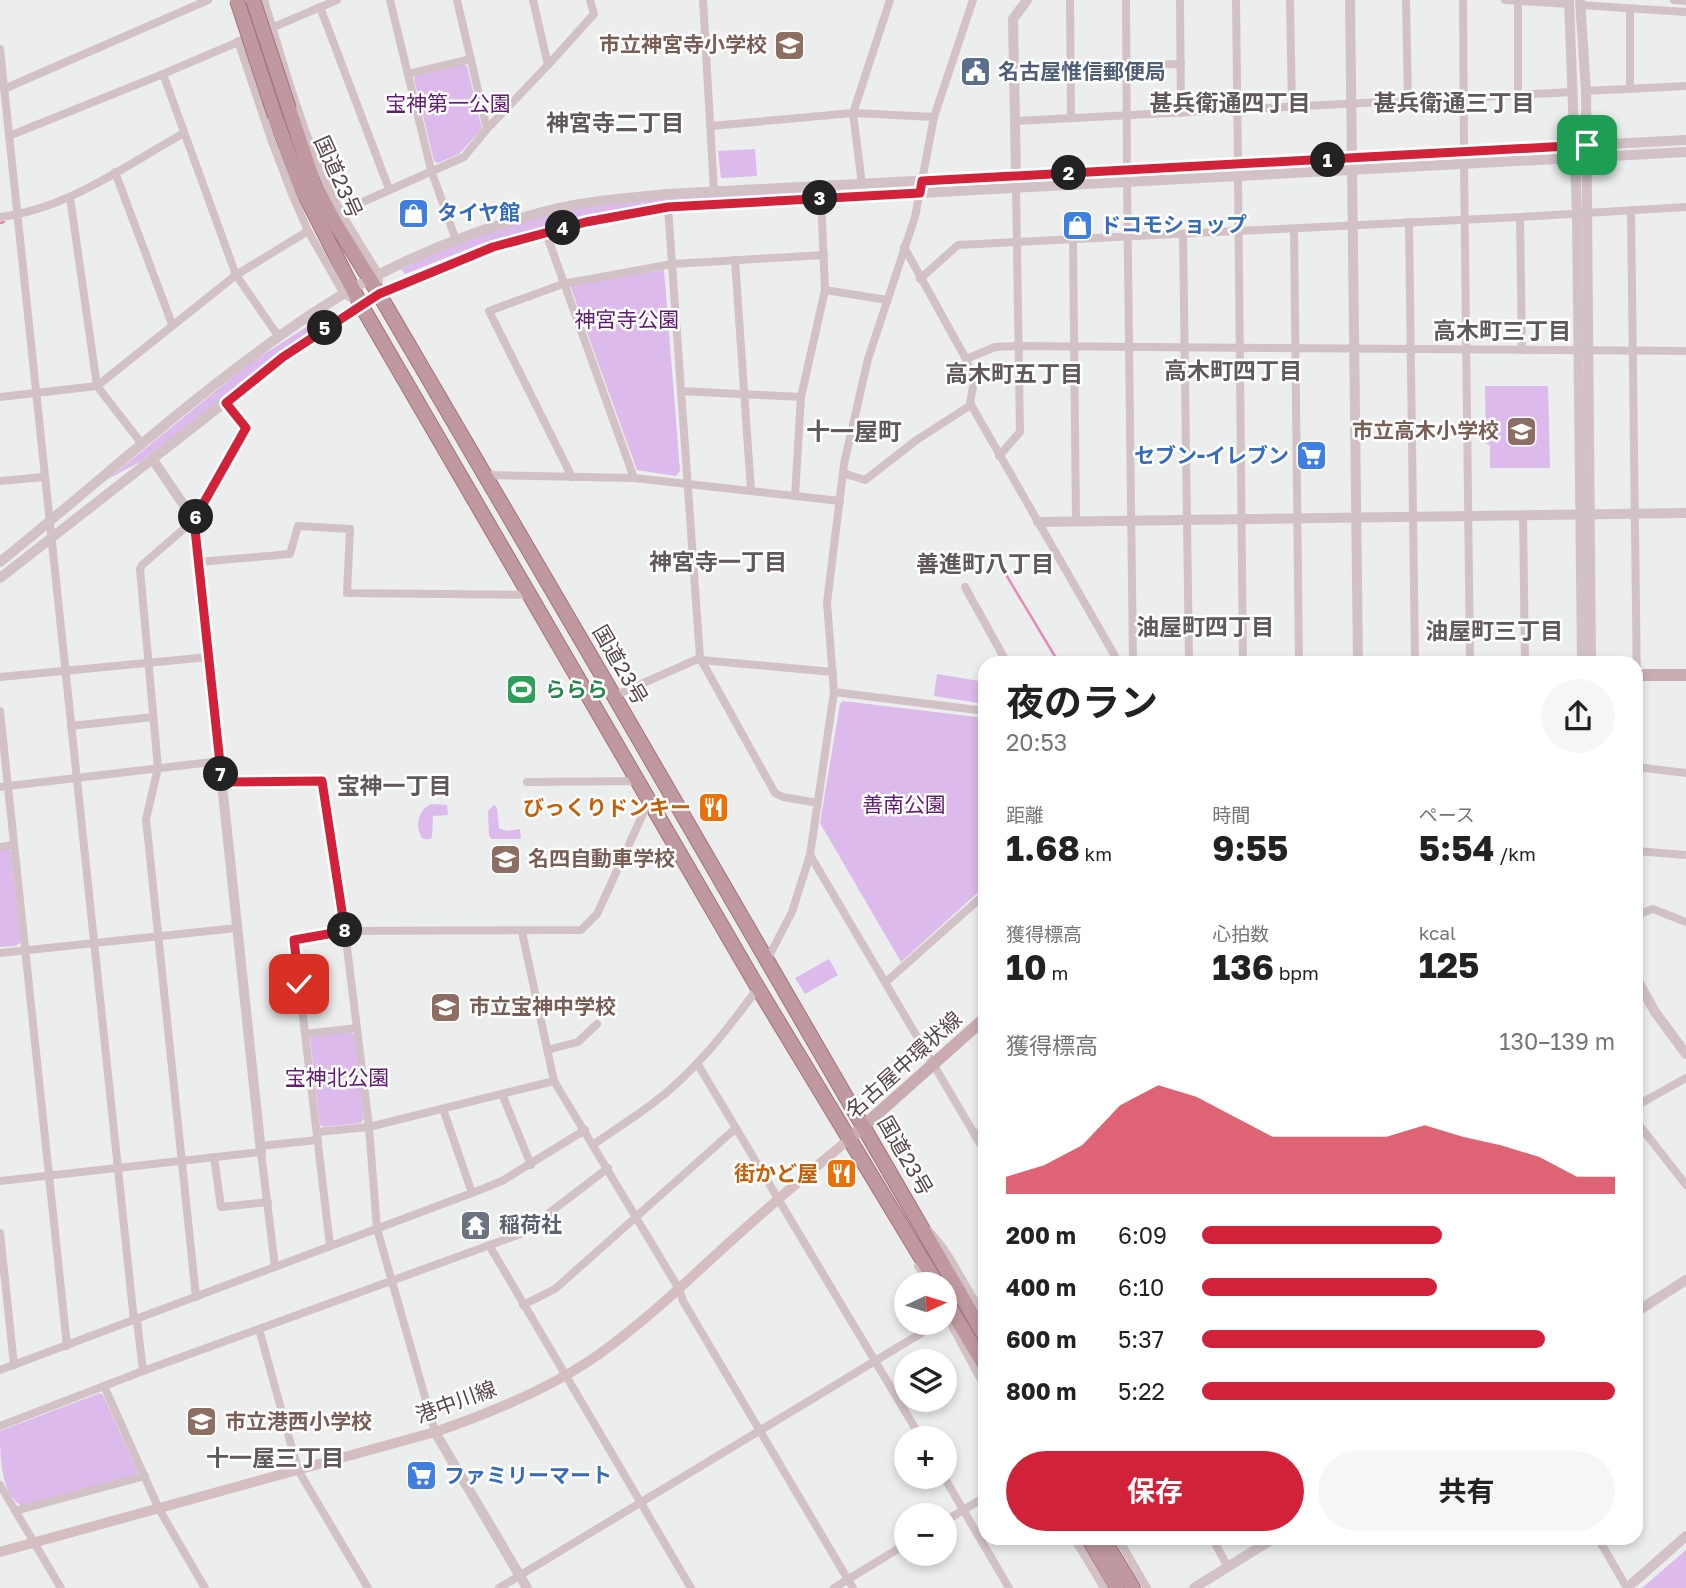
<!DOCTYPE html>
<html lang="ja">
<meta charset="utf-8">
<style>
body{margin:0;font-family:"Golos Text","Noto Sans JP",sans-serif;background:#f6f6f6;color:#222;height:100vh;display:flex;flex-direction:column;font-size:26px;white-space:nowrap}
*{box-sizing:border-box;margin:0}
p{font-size:23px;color:#767676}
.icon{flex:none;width:38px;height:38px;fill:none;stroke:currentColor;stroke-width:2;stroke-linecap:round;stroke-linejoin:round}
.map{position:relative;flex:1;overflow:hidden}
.drawer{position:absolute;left:978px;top:656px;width:665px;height:889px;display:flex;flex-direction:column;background:#fff;border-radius:21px;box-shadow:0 4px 10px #0003}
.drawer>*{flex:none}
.needle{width:46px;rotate:86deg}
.buttons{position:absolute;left:894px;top:1272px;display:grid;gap:14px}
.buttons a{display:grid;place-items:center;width:63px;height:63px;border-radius:50%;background:#fff;box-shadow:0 4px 10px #0003;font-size:35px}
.pin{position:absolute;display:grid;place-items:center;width:60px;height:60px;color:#fff;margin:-30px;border-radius:14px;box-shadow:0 4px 10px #0006}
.km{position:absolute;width:35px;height:35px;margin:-18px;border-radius:50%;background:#222;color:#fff;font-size:19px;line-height:35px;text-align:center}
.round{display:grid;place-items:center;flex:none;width:74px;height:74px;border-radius:37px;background:#f6f6f6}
.head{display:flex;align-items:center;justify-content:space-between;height:119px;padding:0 28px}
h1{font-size:38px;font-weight:700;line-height:52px}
.metrics{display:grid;grid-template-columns:repeat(3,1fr);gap:10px;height:119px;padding:7px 28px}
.metrics div{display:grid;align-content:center}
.metrics b{font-size:35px;font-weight:700}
.metrics small{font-size:19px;font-weight:400}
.metrics p{font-size:19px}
.chart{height:196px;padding:14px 28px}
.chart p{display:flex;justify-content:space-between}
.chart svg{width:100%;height:126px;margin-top:7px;fill:#d1223a;opacity:.7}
.button{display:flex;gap:14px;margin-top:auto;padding:14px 28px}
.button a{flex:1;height:80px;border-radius:42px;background:#d1223a;color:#fff;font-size:28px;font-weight:700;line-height:80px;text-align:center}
.button a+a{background:#f6f6f6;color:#222}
ul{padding:0 28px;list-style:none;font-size:23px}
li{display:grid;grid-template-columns:112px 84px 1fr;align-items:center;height:52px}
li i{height:18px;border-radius:9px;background:#d1223a}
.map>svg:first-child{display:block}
.green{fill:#dcbaeb}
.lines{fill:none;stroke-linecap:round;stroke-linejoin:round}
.stream{stroke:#e689b7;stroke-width:2.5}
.trunk-casing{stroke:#a47079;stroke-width:16}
.minor{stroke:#d2c2c6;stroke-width:8}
.tertiary{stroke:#d2c2c6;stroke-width:10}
.secondary{stroke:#d4bec2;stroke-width:10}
.primary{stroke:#c9acb2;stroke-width:12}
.trunk{stroke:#c098a0;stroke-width:14}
.trunk-bridge-casing{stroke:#a47079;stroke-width:16;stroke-linecap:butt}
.trunk-bridge{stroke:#c098a0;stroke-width:14}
.route-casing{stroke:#fff;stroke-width:14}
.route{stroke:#d1223a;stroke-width:9}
.labels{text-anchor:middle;stroke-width:5;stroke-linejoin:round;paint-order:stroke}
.education-label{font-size:21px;font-weight:bold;fill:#785e54;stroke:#fff;text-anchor:start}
.service-label{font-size:21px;font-weight:bold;fill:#4e5e75;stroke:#fff;text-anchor:start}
.park-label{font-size:21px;fill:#621b73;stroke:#fff}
.street-label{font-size:21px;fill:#574549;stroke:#fff}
.shop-label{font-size:21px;font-weight:bold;fill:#366cbe;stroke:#fff;text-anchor:start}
.leisure-label{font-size:21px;font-weight:bold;fill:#27864d;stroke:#fff;text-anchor:start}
.food-label{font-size:21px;font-weight:bold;fill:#c56008;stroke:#fff;text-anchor:end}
.worship-label{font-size:21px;font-weight:bold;fill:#5b616d;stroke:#fff;text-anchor:start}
.neighbourhood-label{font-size:23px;font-weight:bold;fill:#60585a;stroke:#fff}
.quarter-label{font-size:24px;font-weight:bold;fill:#60585a;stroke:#fff}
</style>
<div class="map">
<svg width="1686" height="1588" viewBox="0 0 1686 1588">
<rect width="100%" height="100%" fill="#ebeeec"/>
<!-- green -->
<g class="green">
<polygon points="463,64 467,66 482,129 459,154 438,163 434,161 414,79 415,76"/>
<polygon points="755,149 757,176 721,178 718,151"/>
<path d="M841,190V192L609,214L483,243L405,274L401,269C461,240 529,215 595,206C676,194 759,194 841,190Z"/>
<polygon points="664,270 680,471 676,476 637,470 571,288 572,285"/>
<polygon points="325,315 328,321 140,462 108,479 250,363"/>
<polygon points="1485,386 1548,386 1550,468 1490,468 1490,445 1486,444"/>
<polygon points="937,674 985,682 985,704 934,696"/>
<polygon points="843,701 985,718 985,886 901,962 820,823 840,704"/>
<path d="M432,804L447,805L448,815L433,816L432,837L430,839H423C414,828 418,808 432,804Z"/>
<polygon points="494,805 497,808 499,828 506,831 520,829 521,839 492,839 489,836 488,811"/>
<polygon points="8,848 11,852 21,942 16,946 0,947 0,849"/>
<polygon points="829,959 838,975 805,994 795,978"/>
<polygon points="350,1032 354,1035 364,1118 361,1123 324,1127 320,1125 310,1038 312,1036"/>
<path d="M100,1393L103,1395L138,1472L136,1476L22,1506C0,1494 0,1454 0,1431Z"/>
<polygon points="1686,1550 1686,1588 1642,1588"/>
</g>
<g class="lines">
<!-- stream -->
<g class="stream">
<polyline points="0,223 4,222"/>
<polyline points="993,553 1059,663"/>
</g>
<defs>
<g id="trunk">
<polyline points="289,109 314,184 335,223 379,294 614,696 985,1337"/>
<polyline points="275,116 301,187 361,305 758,988 937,1284"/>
<polyline points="945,1299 985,1366"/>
<polyline points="1088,1538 1117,1588"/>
<polyline points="1103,1538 1133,1588"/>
</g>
</defs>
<!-- trunk casing -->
<use href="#trunk" class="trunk-casing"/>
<!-- minor -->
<g class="minor">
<path d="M264,0C283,63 301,127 328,187C342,218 362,246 379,275V280"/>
<polyline points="390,0 431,170 456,240"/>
<polyline points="457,0 487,129"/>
<polyline points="703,0 714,192"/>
<polyline points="1070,0 1071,118"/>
<polyline points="1126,0 1127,170"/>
<polyline points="1180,0 1181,113"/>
<polyline points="1236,0 1238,164"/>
<polyline points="1290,0 1292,107"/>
<polyline points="1406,0 1408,101"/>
<polyline points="1463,0 1464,153"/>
<polyline points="1505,0 1570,4"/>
<polyline points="1674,0 1686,1"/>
<polyline points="1518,1 1518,95"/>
<polyline points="1580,5 1686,12"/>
<polyline points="320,7 389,189"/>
<polyline points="238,41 271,139 292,194 308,231 344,294 349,297"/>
<polyline points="0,49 134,1321"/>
<polyline points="548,65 594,14 590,0"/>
<polyline points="1126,65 1181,64"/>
<polyline points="163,74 236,275 279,337"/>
<polyline points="408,74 471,59"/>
<polyline points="4,89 208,0"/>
<polyline points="1630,89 1630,9"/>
<polyline points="1586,91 1686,86"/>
<polyline points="1015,121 1573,92"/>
<polyline points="711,126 853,113 934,117"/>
<polyline points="9,136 163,74 337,0"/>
<polyline points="1464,164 1470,663"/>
<polyline points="115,172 172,324"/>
<polyline points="1238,176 1243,663"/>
<polyline points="1127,182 1133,663"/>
<polyline points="862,184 853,113 890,0"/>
<polyline points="70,197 97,386 142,444"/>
<polyline points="668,207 700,658 775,793 783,797 818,803"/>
<polyline points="1631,210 1638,768"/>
<polyline points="340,212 464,157 487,129 548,65 533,0"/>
<path d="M0,217C67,209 127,165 184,133"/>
<polyline points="1520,217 1522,350"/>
<polyline points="1409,222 1415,663"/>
<polyline points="1294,229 1299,663"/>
<polyline points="546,233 634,478"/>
<polyline points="1183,235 1189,663"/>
<polyline points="1073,239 1076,521"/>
<polyline points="904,247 966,359 974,381 970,403 1119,663"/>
<polyline points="735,260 751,491"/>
<polyline points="920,279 958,245 1520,217 1686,207"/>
<polyline points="825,290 887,300"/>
<polyline points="966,359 995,347 1019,346 1686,351"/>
<polyline points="681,391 801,397"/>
<polyline points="0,397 97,386 236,275 308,231"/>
<polyline points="999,456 1020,432 1016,188"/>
<polyline points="843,473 865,480 918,439 971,405"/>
<polyline points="484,475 634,478 840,501"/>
<polyline points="572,477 489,311 563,284 672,264 824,255"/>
<polyline points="0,481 44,477"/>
<polyline points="795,496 801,397 825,290 821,198"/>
<polyline points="1523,515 1525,663"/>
<polyline points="199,562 290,554 298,526 350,529 347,593 529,595"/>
<polyline points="965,587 1007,663"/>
<polyline points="701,660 833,672"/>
<polyline points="0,677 209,657"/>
<polyline points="834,692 985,711"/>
<polyline points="614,696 700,658"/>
<polyline points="0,711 67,1346"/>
<polyline points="71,726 153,717"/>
<polyline points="1636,767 1686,773"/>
<polyline points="222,782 322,781 345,931 369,1127 377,1229 435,1432"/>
<polyline points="527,782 638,781"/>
<polyline points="0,787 220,761"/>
<polyline points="0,847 14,845"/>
<polyline points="1636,851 1686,855"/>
<polyline points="810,855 985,1152"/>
<polyline points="1636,915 1653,909 1686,922"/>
<polyline points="522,932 554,1081 679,1289 683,1301 853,1588"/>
<polyline points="0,953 237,928"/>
<polyline points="767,960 792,912 810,855 834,692 827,603 844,464 868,359 915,217 934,117 973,0"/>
<polyline points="886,982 985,894"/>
<polyline points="305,1034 357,1028"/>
<polyline points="547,1050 578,1042 597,1024"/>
<polyline points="697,1063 921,1438"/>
<polyline points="502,1094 531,1165"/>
<polyline points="1636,1106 1686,1078"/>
<polyline points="443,1109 472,1193"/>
<polyline points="1636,1121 1686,1185"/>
<polyline points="317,1132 369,1127 554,1081"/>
<polyline points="975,1136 985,1127"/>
<path d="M594,1144C613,1131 633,1118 652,1104C694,1073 727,1030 758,988"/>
<polyline points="260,1146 318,1140"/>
<polyline points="214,1157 221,1207 268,1202"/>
<polyline points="0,1181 261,1152 275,1267"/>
<path d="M929,1231C953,1256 965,1289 985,1317"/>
<polyline points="0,1233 14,1365"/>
<polyline points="489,1245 691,1588"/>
<polyline points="330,1246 294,940 345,931 581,930 597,914 649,801"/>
<polyline points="918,1266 929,1284"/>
<polyline points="196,1297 146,819 158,768 140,569 142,565 194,520 246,428 226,403"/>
<polyline points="975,1303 985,1297"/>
<polyline points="523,1305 555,1289 736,1128"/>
<polyline points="945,1313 985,1387"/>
<polyline points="137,1320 143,1371"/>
<polyline points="259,1329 298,1470 368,1588"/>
<polyline points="0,1370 472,1193 502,1181 585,1130"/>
<polyline points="104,1386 159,1509 205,1588"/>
<polyline points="0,1426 143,1371 523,1233 608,1168"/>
<polyline points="944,1477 1009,1588"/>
<polyline points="0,1485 61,1588"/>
<polyline points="15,1511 145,1476"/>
<polyline points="945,1521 985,1497"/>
<polyline points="1074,1538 1104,1588"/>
<polyline points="1118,1538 1147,1588"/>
<polyline points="1212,1538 1228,1567"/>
<polyline points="1598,1538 1627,1588"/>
<polyline points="499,1588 938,1323"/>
<polyline points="834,1588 906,1544"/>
</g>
<!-- tertiary -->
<g class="tertiary">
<polyline points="1350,0 1358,663"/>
<polyline points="1569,0 1577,214 1582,663"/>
<polyline points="1580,0 1586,91 1591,663"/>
<polyline points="1016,176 1013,19 1027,0"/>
<polyline points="153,460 194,520 261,1152"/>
<polyline points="1038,522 1686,513"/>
<path d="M0,562C103,479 201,388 310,315C380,268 461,234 542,212C582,201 625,198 667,194L1686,140"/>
<polyline points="0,578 283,357 379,294 493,247 546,233 628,214 668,207 714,204 1686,152"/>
<polyline points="1636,978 1655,1012 1686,1054"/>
<polyline points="1636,1312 1686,1280"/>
<polyline points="435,1432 527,1588"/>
<polyline points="1194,1588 1274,1538"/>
<polyline points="1627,1588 1686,1536"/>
</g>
<!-- secondary -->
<path class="secondary" d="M0,1552L435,1432C488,1414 552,1387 598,1355C646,1321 688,1280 731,1241C769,1206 809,1173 848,1140"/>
<!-- primary -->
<g class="primary">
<polyline points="1636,675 1686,675"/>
<polyline points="848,1140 985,1018"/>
</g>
<!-- trunk -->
<use href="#trunk" class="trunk"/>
<defs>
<g id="trunk-bridge">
<polyline points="237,0 275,116"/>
<polyline points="253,0 289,109"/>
</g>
</defs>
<!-- trunk-bridge casing -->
<use href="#trunk-bridge" class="trunk-bridge-casing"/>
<!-- trunk-bridge -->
<use href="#trunk-bridge" class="trunk-bridge"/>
</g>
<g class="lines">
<defs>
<polyline id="route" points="299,984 294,940 345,931 322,781 222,782 194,520 246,428 226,403 283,357 379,294 493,247 586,222 668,207 920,193 922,181 1587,145"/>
</defs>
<!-- route casing -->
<use href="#route" class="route-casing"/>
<!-- route -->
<use href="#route" class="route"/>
</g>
<!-- icons -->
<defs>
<symbol id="school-square" viewBox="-11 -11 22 22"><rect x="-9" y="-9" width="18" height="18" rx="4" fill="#8d6e63" stroke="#fff"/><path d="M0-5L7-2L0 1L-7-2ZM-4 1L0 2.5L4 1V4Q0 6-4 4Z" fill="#fff"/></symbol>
<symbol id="civic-square" viewBox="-11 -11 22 22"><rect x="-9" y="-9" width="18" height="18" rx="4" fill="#5c6f8a" stroke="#fff"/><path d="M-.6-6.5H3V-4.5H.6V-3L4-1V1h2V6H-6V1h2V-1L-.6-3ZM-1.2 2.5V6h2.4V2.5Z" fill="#fff"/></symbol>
<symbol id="shop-square" viewBox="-11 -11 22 22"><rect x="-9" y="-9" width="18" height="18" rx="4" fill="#3f7fe0" stroke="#fff"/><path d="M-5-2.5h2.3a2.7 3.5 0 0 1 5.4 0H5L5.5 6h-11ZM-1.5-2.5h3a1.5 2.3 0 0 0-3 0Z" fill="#fff"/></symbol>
<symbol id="supermarket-square" viewBox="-11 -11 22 22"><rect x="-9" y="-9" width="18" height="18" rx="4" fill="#3f7fe0" stroke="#fff"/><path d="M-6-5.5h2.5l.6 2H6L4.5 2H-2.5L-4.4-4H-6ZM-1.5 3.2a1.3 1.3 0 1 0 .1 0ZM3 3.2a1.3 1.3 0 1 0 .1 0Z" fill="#fff"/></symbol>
<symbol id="stadium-square" viewBox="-11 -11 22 22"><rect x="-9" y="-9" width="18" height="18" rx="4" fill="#2e9e5b" stroke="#fff"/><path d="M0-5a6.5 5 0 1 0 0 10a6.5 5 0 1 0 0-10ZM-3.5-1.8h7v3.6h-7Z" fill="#fff"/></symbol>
<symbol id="restaurant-square" viewBox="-11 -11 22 22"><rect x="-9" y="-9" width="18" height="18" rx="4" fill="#e8710a" stroke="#fff"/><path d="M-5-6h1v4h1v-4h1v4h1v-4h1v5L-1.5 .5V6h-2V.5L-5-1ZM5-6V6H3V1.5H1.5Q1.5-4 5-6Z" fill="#fff"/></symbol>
<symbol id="university-square" viewBox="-11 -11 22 22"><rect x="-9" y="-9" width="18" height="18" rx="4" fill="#8d6e63" stroke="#fff"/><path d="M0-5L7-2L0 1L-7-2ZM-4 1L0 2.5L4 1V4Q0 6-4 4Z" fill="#fff"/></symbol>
<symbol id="temple-square" viewBox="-11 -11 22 22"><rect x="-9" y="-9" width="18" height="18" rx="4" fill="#6b7280" stroke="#fff"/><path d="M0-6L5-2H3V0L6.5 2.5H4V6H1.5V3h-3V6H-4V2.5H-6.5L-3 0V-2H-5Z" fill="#fff"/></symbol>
</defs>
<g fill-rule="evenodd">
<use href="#school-square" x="772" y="28" width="35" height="35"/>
<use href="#civic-square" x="958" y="54" width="35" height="35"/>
<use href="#shop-square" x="396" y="196" width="35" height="35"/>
<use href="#shop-square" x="1060" y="208" width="35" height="35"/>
<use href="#school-square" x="1504" y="414" width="35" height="35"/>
<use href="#supermarket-square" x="1294" y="438" width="35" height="35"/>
<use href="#stadium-square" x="504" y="672" width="35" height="35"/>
<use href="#restaurant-square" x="696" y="790" width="35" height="35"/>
<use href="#university-square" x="488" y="842" width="35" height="35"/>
<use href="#school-square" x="428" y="990" width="35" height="35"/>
<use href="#restaurant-square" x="824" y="1156" width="35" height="35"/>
<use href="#temple-square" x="458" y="1208" width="35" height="35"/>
<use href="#school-square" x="184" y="1404" width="35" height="35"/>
<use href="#supermarket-square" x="404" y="1458" width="35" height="35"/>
</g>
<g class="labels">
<!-- education labels -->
<g class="education-label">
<text x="767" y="52" text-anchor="end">市立神宮寺小学校</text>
<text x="1499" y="438" text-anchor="end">市立高木小学校</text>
<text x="528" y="866">名四自動車学校</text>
<text x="469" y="1014">市立宝神中学校</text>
<text x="225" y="1429">市立港西小学校</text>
</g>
<!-- service labels -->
<g class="service-label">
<text x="998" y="79">名古屋惟信郵便局</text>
</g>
<!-- park labels -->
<g class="park-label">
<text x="448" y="111">宝神第一公園</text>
<text x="627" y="327">神宮寺公園</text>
<text x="904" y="812">善南公園</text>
<text x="337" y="1085">宝神北公園</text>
</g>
<!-- street labels -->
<g class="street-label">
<text transform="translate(338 177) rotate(66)" y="7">国道23号</text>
<text transform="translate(620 665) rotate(60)" y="7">国道23号</text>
<text transform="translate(904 1065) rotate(-42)" y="7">名古屋中環状線</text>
<text transform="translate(905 1156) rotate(60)" y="7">国道23号</text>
<text transform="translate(456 1402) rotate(-20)" y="7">港中川線</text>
</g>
<!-- shop labels -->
<g class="shop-label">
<text x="437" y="220">タイヤ館</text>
<text x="1100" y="232">ドコモショップ</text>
<text x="1289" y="463" text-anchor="end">セブン-イレブン</text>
<text x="444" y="1483">ファミリーマート</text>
</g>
<!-- leisure labels -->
<g class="leisure-label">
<text x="545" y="697">ららら</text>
</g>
<!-- food labels -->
<g class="food-label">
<text x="691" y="815">びっくりドンキー</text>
<text x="818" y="1181">街かど屋</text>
</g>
<!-- worship labels -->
<g class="worship-label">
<text x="499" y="1232">稲荷社</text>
</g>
<!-- neighbourhood labels -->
<g class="neighbourhood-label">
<text x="1230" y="111">甚兵衛通四丁目</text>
<text x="1454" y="111">甚兵衛通三丁目</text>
<text x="615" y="131">神宮寺二丁目</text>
<text x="1502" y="339">高木町三丁目</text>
<text x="1233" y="379">高木町四丁目</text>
<text x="1014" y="382">高木町五丁目</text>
<text x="718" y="570">神宮寺一丁目</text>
<text x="985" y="572">善進町八丁目</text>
<text x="1205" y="635">油屋町四丁目</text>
<text x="1494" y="639">油屋町三丁目</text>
<text x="394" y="794">宝神一丁目</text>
<text x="275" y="1466">十一屋三丁目</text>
</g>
<!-- quarter labels -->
<g class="quarter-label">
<text x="854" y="440">十一屋町</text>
</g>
</g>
</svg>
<div class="buttons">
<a><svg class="needle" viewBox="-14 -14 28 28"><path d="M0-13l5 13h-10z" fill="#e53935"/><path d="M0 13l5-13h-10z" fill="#767676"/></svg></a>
<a><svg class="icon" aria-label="layers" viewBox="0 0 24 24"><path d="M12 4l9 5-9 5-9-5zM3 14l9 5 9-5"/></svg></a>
<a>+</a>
<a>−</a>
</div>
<div class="pin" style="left:1587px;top:145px;background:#1e9e55"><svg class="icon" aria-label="arrive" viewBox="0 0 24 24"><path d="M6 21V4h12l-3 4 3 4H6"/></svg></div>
<div class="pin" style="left:299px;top:984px;background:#d93025"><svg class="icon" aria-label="check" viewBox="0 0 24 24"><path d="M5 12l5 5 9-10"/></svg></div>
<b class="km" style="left:1328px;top:160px">1</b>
<b class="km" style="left:1069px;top:173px">2</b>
<b class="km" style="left:820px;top:198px">3</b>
<b class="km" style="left:563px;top:228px">4</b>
<b class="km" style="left:325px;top:328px">5</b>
<b class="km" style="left:196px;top:517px">6</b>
<b class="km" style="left:221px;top:774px">7</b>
<b class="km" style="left:345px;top:930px">8</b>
<section class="drawer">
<div class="head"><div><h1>夜のラン</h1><p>20:53</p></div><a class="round"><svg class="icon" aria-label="share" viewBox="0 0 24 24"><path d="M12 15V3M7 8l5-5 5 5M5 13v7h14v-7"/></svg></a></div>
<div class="metrics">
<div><p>距離</p><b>1.68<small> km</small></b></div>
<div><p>時間</p><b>9:55</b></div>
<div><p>ペース</p><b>5:54<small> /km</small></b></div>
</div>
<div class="metrics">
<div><p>獲得標高</p><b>10<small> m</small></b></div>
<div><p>心拍数</p><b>136<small> bpm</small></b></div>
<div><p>kcal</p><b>125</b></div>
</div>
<div class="chart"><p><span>獲得標高</span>130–139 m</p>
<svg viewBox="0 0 160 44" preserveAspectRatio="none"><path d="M0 44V38L10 34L20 27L30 13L40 6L50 10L60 17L70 24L80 24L90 24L100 24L110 20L120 24L130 27L140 31L150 38L160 38V44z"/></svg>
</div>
<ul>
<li><b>200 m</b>6:09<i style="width:58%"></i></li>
<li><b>400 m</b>6:10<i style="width:57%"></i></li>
<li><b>600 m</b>5:37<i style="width:83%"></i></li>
<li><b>800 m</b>5:22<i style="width:100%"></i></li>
</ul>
<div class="button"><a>保存</a><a>共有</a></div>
</section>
</div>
